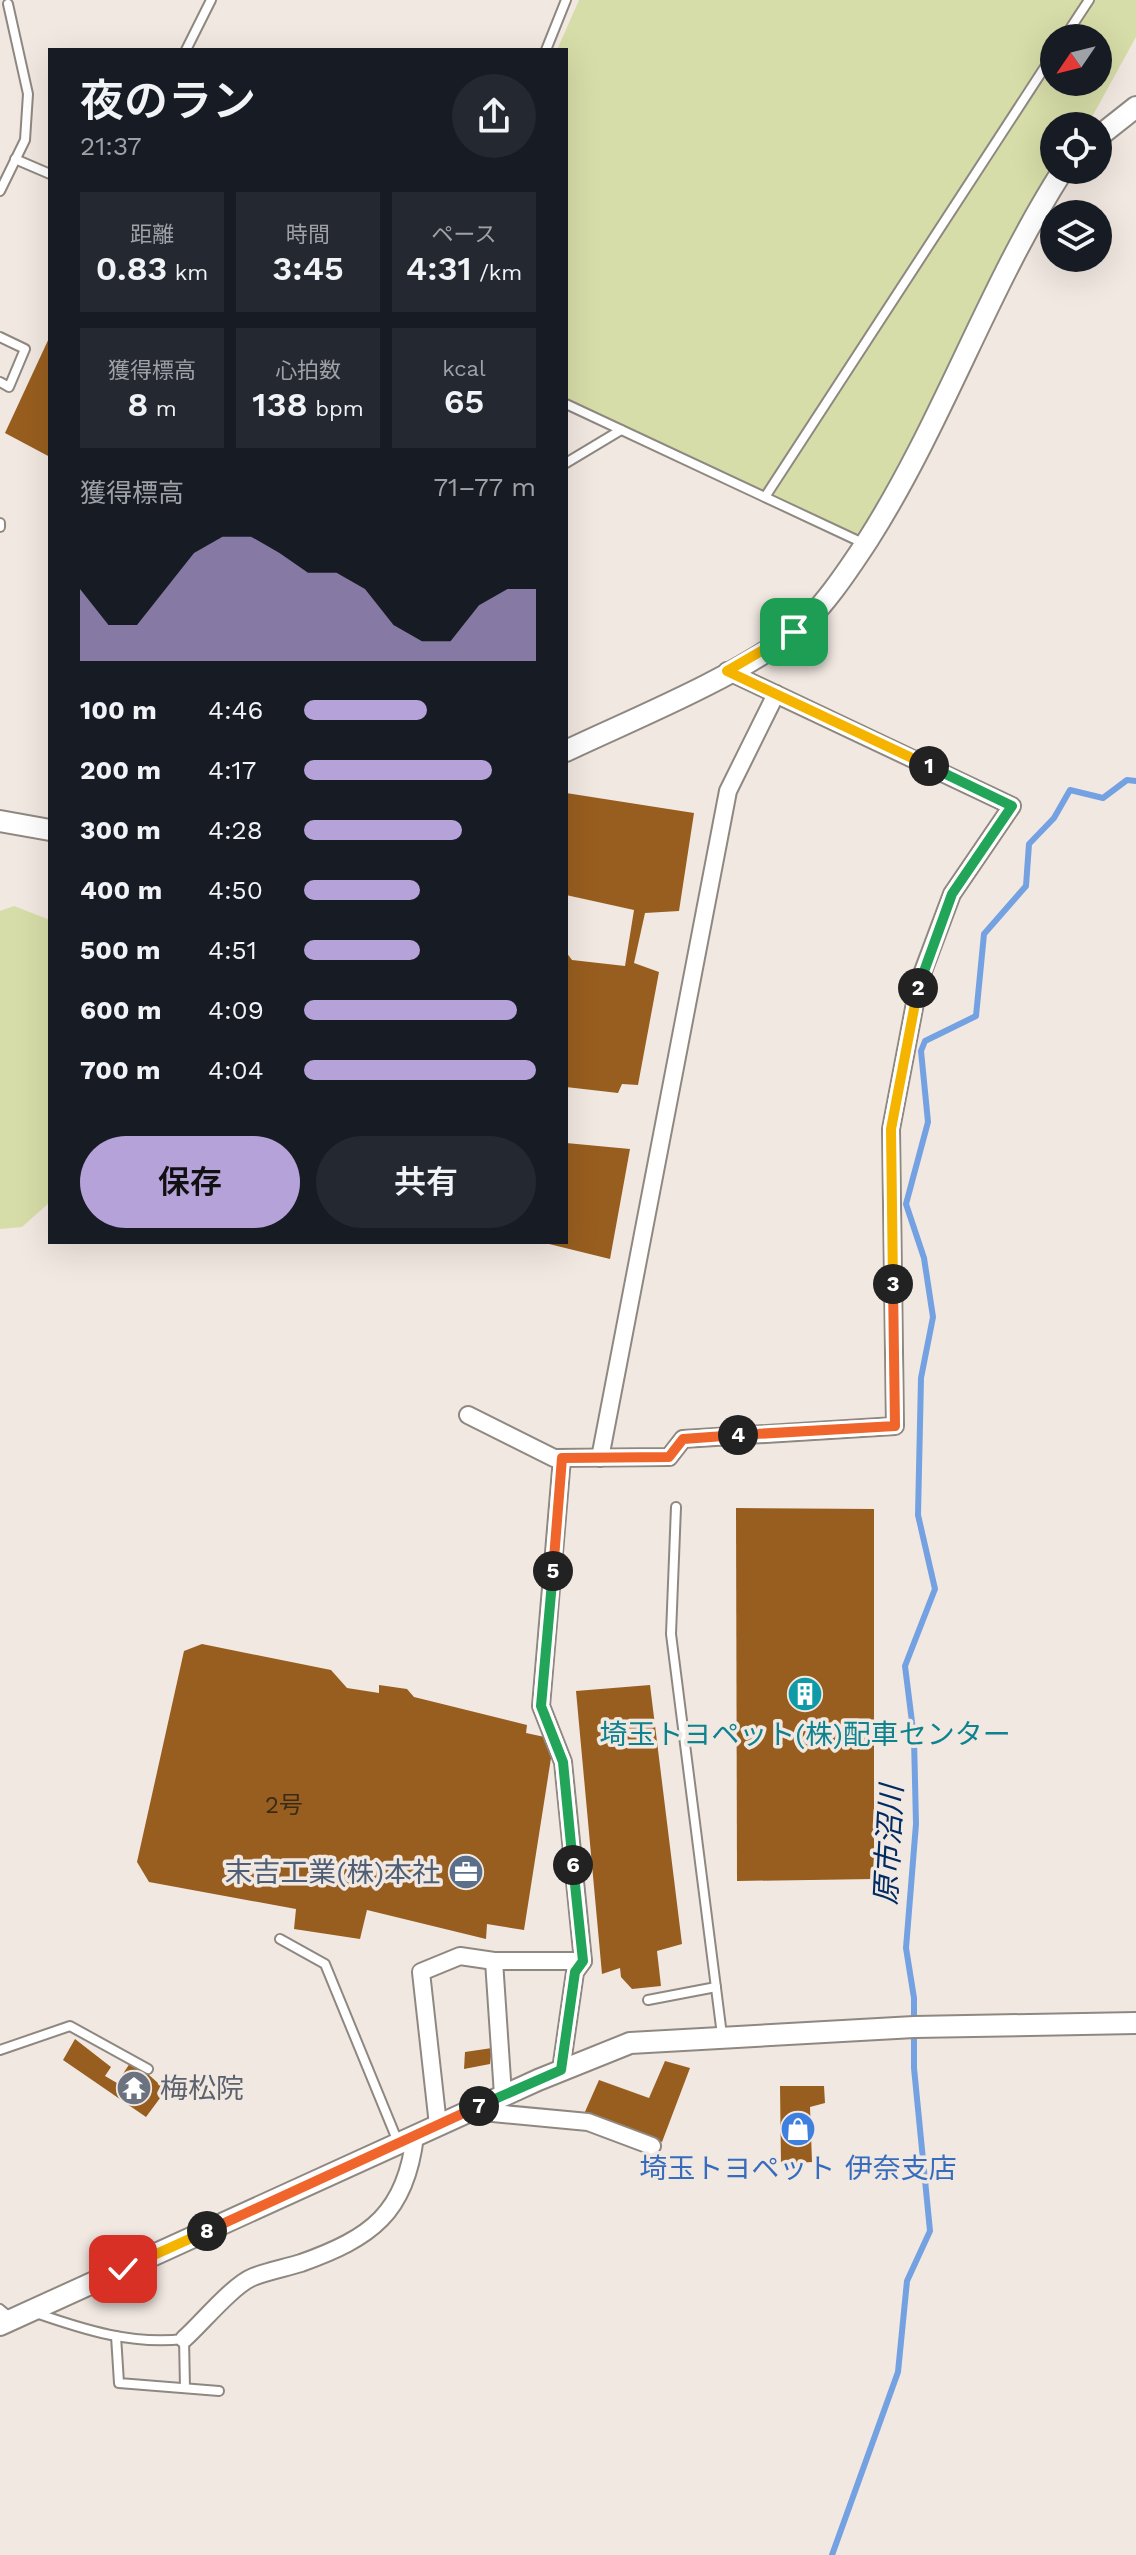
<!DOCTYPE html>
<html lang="ja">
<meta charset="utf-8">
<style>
body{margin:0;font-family:"Work Sans","Noto Sans JP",sans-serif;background:#242831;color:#f1f3f6;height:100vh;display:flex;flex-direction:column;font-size:30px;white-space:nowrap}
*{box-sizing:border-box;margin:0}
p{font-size:26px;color:#9ea1a6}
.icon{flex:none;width:44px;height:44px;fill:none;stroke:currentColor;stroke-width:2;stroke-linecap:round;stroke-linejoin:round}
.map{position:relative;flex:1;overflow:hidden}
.details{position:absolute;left:48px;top:48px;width:520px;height:1196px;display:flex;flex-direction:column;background:#171b24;border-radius:0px;box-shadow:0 8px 32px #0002}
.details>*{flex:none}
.needle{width:52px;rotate:235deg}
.fabs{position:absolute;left:1040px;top:24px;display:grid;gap:16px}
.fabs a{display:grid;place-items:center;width:72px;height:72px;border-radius:50%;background:#171b24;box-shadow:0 8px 32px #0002;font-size:40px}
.pin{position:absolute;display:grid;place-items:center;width:68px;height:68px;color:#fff;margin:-34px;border-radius:16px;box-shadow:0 4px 12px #0006}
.km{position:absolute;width:40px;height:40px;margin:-20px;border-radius:50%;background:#222;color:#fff;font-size:22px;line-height:40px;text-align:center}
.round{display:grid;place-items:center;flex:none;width:84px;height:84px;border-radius:42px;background:#242831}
.head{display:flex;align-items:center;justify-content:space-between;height:136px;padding:0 32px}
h1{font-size:44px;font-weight:600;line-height:60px}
.metrics{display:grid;grid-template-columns:repeat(3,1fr);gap:12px;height:136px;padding:8px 32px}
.metrics div{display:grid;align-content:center;border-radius:0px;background:#242831;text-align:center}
.metrics b{font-size:34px;font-weight:600}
.metrics small{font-size:22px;font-weight:400}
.metrics p{font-size:22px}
.chart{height:224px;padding:16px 32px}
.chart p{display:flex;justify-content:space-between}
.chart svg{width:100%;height:144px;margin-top:8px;fill:#b5a2d9;opacity:.7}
.cta{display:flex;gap:16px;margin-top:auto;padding:16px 32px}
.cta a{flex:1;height:92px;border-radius:48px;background:#b5a2d9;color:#111;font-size:32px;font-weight:600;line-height:92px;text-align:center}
.cta a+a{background:#242831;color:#f1f3f6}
ul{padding:0 32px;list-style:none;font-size:26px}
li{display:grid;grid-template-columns:128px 96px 1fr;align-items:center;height:60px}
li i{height:20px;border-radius:10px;background:#b5a2d9}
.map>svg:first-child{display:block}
.green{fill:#d7dda8;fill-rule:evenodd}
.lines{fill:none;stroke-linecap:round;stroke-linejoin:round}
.stream{stroke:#74a1e1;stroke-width:6}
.building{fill:#985e1f}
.service-casing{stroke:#8f8881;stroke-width:12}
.minor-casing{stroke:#8f8881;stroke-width:20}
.tertiary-casing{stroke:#8f8881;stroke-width:24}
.service{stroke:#fff;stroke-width:8}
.minor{stroke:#fff;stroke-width:16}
.tertiary{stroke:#fff;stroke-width:20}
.split-1-casing{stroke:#fff;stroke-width:16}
.split-2-casing{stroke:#fff;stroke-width:16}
.split-3-casing{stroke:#fff;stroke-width:16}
.split-4-casing{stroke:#fff;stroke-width:16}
.split-5-casing{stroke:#fff;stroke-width:16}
.split-6-casing{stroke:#fff;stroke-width:16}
.split-7-casing{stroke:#fff;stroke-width:16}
.split-8-casing{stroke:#fff;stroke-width:16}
.split-9-casing{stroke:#fff;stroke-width:16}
.split-1{stroke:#f5b400;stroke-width:10}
.split-2{stroke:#22a559;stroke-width:10}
.split-3{stroke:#f5b400;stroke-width:10}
.split-4{stroke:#f0652b;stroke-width:10}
.split-5{stroke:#f0652b;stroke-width:10}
.split-6{stroke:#22a559;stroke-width:10}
.split-7{stroke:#22a559;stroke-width:10}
.split-8{stroke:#f0652b;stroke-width:10}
.split-9{stroke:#f5b400;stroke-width:10}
.labels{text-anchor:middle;stroke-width:7;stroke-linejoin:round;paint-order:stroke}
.number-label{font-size:24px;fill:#3a2a18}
.culture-label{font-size:28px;fill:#0d838f;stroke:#f1e8e1}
.service-label{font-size:28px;fill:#4e5e75;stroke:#f1e8e1;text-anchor:end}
.worship-label{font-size:28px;fill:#5b616d;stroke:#f1e8e1;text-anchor:start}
.shop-label{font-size:28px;fill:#366cbe;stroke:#f1e8e1}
.water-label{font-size:30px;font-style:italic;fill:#002b63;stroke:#f1e8e1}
</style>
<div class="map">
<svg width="1136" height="2555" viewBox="0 0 1136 2555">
<rect width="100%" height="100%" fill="#f1e8e1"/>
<!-- green -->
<g class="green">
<path d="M579,0H1136V37L1087,126H1054V170L865,544L566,405V50H557ZM1054,38H1098V82H1054Z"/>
<polygon points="14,906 50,920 50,1202 22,1227 0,1229 0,911"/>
</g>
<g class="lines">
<!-- stream -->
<polyline class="stream" points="832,2555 898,2372 907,2281 930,2231 914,2068 914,1998 906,1948 916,1824 914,1738 905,1666 935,1589 918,1515 921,1378 933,1317 924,1258 906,1204 928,1122 921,1051 925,1041 976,1016 984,934 1026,886 1029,844 1054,818 1070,790 1103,798 1127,780 1136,781"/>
</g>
<!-- building -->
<g class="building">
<polygon points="50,336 50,457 5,433"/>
<polygon points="566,793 694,813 679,911 645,913 634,963 659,972 638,1085 622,1084 618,1093 566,1087 566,952 572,960 625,966 634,910 566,895"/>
<polygon points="566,1143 630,1149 610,1259 545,1243 566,1242"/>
<polygon points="736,1508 874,1509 874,1879 737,1881"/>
<polygon points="202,1644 331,1670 347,1688 379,1693 379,1685 407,1689 414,1697 527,1725 526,1733 554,1739 524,1930 487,1924 486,1939 367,1910 360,1939 294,1929 296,1909 149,1882 137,1862 184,1651"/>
<polygon points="650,1685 682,1944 657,1951 661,1986 632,1989 621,1977 620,1968 602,1974 576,1691"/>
<polygon points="75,2039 111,2067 105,2076 117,2083 132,2060 166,2090 146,2117 63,2060"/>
<polygon points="492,2048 490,2064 464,2069 465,2052"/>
<polygon points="665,2061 690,2068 662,2142 584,2114 599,2080 649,2098"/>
<polygon points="780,2086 824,2086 825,2103 810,2107 812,2162 781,2164"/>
</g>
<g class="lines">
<defs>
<g id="service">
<polyline points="1064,38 1089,0"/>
<polyline points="186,50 211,0"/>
<polyline points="546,50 566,0"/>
<polyline points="15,159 50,174"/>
<polyline points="0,191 25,140 28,94 8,4"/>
<polyline points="0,337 25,349 9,387 0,382"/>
<polyline points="566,404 865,544"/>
<polyline points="566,463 621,430"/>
<polyline points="765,497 1054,53"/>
<polyline points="0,523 0,527"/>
<polyline points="676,1507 671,1634 722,2035"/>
<polyline points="280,1939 325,1964 398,2142"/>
<polyline points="648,2000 716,1987"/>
<polyline points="0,2050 70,2026 148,2069"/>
<polyline points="0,2309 12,2319"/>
<path d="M36,2313C85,2330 132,2345 184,2339L185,2388"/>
<polyline points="116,2336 119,2383 219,2391"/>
</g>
<g id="minor">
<polyline points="468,1415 554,1458 669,1457 683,1439 895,1426 891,1129 919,982 952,894 1012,806 727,671"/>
<polyline points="600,1458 728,791 776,694"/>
<polyline points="494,1961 503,2095"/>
<polyline points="561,2070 575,1972 583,1961 563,1762 541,1706 562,1458"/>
<polyline points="472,2111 588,2122 652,2146"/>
<polyline points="438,2125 421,1972 460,1956 494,1961 583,1961"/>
<path d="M184,2339C202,2323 233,2285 253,2277C268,2271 285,2268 301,2263C371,2238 406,2213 415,2136"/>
</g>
<g id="tertiary">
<polyline points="1098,137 1136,107"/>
<path d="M566,751C638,717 728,681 792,634C820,613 849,569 868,540C943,422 988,287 1063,170"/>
<polyline points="0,821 50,830"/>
<polyline points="0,2325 538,2080 630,2043 914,2027 1136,2023"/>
</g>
</defs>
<!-- service casing -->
<use href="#service" class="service-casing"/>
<!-- minor casing -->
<use href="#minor" class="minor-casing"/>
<!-- tertiary casing -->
<use href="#tertiary" class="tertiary-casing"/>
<!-- service -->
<use href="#service" class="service"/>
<!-- minor -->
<use href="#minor" class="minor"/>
<!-- tertiary -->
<use href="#tertiary" class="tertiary"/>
</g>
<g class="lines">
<defs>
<polyline id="split-1" points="794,632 727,671 929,766"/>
<polyline id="split-2" points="918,988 952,894 1012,806 929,766"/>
<polyline id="split-3" points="893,1284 891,1129 918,988"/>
<polyline id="split-4" points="738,1435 895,1426 893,1284"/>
<polyline id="split-5" points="553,1571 562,1458 669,1457 683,1439 738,1435"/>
<polyline id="split-6" points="553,1571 541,1706 563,1762 573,1865"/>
<polyline id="split-7" points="479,2106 561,2070 575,1972 583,1961 573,1865"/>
<polyline id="split-8" points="207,2231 479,2106"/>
<polyline id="split-9" points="123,2269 207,2231"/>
</defs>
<!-- split-1 casing -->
<use href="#split-1" class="split-1-casing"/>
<!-- split-2 casing -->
<use href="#split-2" class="split-2-casing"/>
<!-- split-3 casing -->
<use href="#split-3" class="split-3-casing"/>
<!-- split-4 casing -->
<use href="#split-4" class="split-4-casing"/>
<!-- split-5 casing -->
<use href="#split-5" class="split-5-casing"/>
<!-- split-6 casing -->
<use href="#split-6" class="split-6-casing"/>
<!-- split-7 casing -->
<use href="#split-7" class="split-7-casing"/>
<!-- split-8 casing -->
<use href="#split-8" class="split-8-casing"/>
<!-- split-9 casing -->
<use href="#split-9" class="split-9-casing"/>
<!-- split-1 -->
<use href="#split-1" class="split-1"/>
<!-- split-2 -->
<use href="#split-2" class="split-2"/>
<!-- split-3 -->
<use href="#split-3" class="split-3"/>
<!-- split-4 -->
<use href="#split-4" class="split-4"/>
<!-- split-5 -->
<use href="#split-5" class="split-5"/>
<!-- split-6 -->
<use href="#split-6" class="split-6"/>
<!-- split-7 -->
<use href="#split-7" class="split-7"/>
<!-- split-8 -->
<use href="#split-8" class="split-8"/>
<!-- split-9 -->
<use href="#split-9" class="split-9"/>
</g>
<!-- icons -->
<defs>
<symbol id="building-disc" viewBox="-11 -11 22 22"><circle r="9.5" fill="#0f9aa8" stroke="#f1e8e1"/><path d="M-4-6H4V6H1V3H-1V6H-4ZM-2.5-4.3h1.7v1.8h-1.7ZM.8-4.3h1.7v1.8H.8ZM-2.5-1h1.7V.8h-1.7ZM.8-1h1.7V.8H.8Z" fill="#fff"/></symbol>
<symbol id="office-disc" viewBox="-11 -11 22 22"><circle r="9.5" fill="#5c6f8a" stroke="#f1e8e1"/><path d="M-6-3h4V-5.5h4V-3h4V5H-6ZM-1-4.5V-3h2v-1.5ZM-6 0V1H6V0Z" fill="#fff"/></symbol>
<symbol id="temple-disc" viewBox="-11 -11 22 22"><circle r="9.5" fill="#6b7280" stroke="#f1e8e1"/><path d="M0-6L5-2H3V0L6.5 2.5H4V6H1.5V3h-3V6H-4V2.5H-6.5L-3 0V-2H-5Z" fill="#fff"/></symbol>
<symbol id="shop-disc" viewBox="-11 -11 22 22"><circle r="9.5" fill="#3f7fe0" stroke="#f1e8e1"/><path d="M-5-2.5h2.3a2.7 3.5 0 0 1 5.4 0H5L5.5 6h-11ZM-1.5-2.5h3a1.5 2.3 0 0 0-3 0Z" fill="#fff"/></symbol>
</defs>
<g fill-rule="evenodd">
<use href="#building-disc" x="785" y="1674" width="40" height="40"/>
<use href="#office-disc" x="446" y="1852" width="40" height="40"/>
<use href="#temple-disc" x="114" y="2068" width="40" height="40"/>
<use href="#shop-disc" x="778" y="2109" width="40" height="40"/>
</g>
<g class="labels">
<!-- number labels -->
<g class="number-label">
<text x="284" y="1813">2号</text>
</g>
<!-- culture labels -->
<g class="culture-label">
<text x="805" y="1744">埼玉トヨペット(株)配車センター</text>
</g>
<!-- service labels -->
<g class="service-label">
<text x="440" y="1882">末吉工業(株)本社</text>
</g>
<!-- worship labels -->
<g class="worship-label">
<text x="160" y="2098">梅松院</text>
</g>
<!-- shop labels -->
<g class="shop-label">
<text x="798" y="2178">埼玉トヨペット 伊奈支店</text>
</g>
<!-- water labels -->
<g class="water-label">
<text transform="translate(889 1845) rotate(-87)" y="10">原市沼川</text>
</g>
</g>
</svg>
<div class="fabs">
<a><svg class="needle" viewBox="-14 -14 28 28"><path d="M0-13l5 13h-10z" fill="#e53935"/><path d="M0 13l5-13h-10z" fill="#9ea1a6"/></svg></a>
<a><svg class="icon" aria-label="locate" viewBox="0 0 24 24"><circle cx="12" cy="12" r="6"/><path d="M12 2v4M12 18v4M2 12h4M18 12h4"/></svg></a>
<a><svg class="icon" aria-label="layers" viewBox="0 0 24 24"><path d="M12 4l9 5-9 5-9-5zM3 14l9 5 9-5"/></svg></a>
</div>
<div class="pin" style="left:794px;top:632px;background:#1e9e55"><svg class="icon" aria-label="arrive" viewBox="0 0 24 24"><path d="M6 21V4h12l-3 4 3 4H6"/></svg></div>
<div class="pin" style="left:123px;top:2269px;background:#d93025"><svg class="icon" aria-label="check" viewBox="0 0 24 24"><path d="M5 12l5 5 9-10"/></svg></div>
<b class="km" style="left:929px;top:766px">1</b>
<b class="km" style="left:918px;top:988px">2</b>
<b class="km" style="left:893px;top:1284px">3</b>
<b class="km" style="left:738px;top:1435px">4</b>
<b class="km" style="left:553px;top:1571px">5</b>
<b class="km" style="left:573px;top:1865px">6</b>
<b class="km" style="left:479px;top:2106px">7</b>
<b class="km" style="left:207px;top:2231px">8</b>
<section class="details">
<div class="head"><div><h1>夜のラン</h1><p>21:37</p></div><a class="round"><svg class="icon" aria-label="share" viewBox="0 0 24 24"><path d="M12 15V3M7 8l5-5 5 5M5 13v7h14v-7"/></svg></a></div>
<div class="metrics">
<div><p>距離</p><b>0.83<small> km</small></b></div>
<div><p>時間</p><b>3:45</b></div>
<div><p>ペース</p><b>4:31<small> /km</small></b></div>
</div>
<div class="metrics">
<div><p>獲得標高</p><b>8<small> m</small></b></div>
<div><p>心拍数</p><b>138<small> bpm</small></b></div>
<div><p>kcal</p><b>65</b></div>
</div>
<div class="chart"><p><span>獲得標高</span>71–77 m</p>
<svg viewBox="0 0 160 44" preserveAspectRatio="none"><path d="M0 44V22L10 33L20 33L30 22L40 11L50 6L60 6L70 11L80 17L90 17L100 22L110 33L120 38L130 38L140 27L150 22L160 22V44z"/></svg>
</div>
<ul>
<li><b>100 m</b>4:46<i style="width:53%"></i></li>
<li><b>200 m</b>4:17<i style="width:81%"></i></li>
<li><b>300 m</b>4:28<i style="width:68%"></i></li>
<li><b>400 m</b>4:50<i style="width:50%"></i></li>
<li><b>500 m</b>4:51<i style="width:50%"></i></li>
<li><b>600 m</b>4:09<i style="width:92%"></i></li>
<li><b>700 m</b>4:04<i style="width:100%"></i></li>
</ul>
<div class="cta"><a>保存</a><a>共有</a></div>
</section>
</div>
